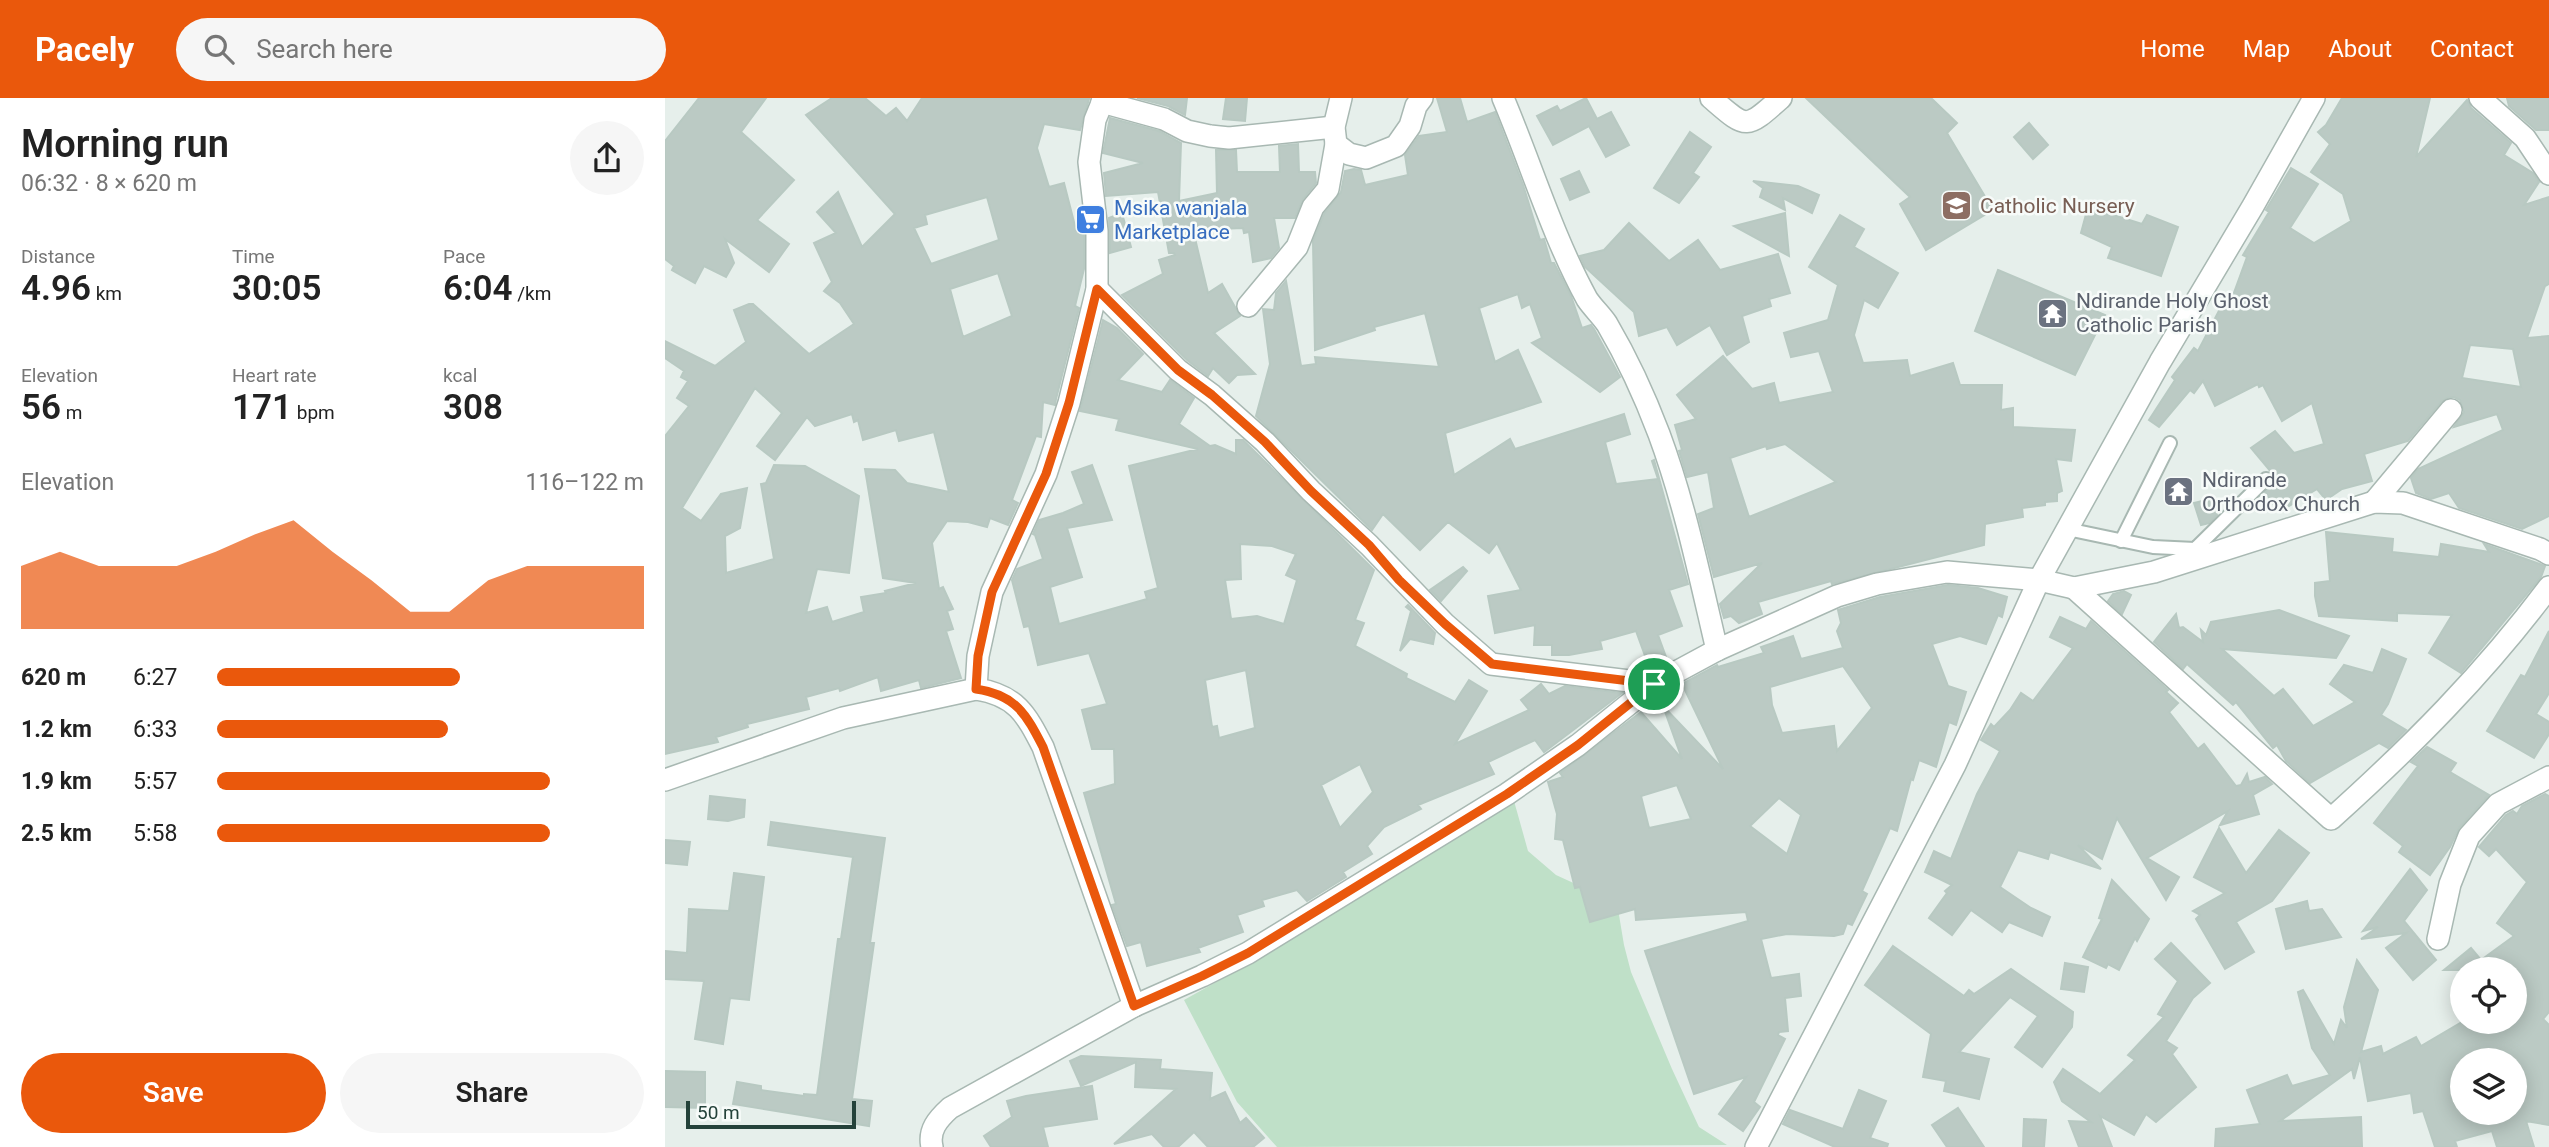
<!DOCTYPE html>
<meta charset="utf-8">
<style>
body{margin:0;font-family:Roboto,sans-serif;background:#f6f6f6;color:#222;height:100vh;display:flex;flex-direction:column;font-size:26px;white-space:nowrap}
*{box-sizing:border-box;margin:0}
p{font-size:23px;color:#767676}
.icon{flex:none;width:38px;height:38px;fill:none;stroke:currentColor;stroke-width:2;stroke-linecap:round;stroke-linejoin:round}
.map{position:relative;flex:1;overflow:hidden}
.panel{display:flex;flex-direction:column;background:#fff;width:665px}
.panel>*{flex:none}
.controls{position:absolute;left:1785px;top:859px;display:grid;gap:14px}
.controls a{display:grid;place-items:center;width:77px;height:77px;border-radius:50%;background:#fff;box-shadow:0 4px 18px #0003;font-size:35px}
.scale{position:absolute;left:21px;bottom:18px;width:170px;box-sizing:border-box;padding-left:7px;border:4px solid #24423a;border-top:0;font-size:19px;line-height:24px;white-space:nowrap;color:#24423a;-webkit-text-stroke:5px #f7fbf9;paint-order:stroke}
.pin{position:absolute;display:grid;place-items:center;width:60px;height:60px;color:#fff;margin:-30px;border:4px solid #fff;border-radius:50%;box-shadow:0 2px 7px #0007}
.round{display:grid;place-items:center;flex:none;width:74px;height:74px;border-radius:37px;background:#f6f6f6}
.summary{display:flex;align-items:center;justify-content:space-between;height:119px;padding:0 21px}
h1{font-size:38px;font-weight:600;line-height:52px}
.stats{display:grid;grid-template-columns:repeat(3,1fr);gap:10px;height:119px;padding:7px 21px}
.stats div{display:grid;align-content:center}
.stats b{font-size:35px;font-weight:600}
.stats small{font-size:19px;font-weight:400}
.stats p{font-size:19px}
.chart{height:196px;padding:14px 21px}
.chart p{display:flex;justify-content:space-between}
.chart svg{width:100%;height:126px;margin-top:7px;fill:#ea580c;opacity:.7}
.cta{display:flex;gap:14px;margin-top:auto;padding:14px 21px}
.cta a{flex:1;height:80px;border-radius:42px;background:#ea580c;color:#fff;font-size:28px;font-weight:600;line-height:80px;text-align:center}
.cta a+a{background:#f6f6f6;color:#222}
ul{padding:0 21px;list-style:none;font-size:23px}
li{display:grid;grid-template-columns:112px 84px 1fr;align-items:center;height:52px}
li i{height:18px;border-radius:9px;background:#ea580c}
header{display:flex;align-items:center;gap:42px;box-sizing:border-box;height:98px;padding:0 35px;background:#ea580c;color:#fff}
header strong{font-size:33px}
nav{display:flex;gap:38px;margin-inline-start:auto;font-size:24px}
.search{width:490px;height:63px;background:#f6f6f6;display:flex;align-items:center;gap:18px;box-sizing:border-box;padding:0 24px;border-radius:38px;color:#767676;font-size:26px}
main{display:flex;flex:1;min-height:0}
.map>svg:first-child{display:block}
.green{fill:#bfe0c8}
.building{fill:#bbcac4;stroke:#b8c9c2;stroke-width:2;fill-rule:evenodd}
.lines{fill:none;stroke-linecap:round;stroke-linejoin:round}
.service-casing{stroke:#a8b8b2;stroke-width:16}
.minor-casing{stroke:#a8b8b2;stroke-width:24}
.service{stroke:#fff;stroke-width:12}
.minor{stroke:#fff;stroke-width:21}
.route-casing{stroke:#fff;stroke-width:14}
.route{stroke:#ea580c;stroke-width:9}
.labels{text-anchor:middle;stroke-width:5;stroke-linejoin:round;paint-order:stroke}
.education-label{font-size:21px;fill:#785e54;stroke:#f7fbf9;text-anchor:start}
.shop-label{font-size:21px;fill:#366cbe;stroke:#f7fbf9;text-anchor:start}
.worship-label{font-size:21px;fill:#5b616d;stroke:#f7fbf9;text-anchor:start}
</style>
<header>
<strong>Pacely</strong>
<div class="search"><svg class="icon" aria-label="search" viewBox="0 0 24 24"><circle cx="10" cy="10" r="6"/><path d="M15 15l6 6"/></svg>Search here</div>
<nav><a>Home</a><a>Map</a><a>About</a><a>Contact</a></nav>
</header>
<main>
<section class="panel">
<div class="summary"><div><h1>Morning run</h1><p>06:32 · 8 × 620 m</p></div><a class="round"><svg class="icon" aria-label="share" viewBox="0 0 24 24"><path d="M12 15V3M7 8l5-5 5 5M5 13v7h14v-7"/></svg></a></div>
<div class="stats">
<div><p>Distance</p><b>4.96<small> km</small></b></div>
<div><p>Time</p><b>30:05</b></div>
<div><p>Pace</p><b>6:04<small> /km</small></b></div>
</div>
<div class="stats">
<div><p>Elevation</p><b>56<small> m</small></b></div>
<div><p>Heart rate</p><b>171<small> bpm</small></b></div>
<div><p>kcal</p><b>308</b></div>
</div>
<div class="chart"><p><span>Elevation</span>116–122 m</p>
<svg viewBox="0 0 160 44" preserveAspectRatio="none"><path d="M0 44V22L10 17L20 22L30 22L40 22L50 17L60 11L70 6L80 17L90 27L100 38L110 38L120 27L130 22L140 22L150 22L160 22V44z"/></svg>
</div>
<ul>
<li><b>620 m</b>6:27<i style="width:57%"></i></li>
<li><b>1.2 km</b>6:33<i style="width:54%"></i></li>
<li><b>1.9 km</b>5:57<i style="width:78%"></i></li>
<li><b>2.5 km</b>5:58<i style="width:78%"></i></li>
</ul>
<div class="cta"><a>Save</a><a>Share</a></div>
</section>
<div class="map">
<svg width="1884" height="1049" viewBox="0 0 1884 1049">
<rect width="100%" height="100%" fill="#e6efeb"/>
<!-- green -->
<polygon class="green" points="849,703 863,753 891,777 952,805 959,847 966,874 1007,971 1034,1029 1062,1047 612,1049 572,1004 519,902 580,868 704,785"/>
<!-- building -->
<g class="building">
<polygon points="34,0 101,0 76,34 129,82 92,122 124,146 104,174 60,141 69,165 61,179 39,168 30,185 7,172 9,168 0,161 0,43"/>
<path d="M167,0H200L221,18L231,10L242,23L257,0L424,1L415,32L379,26L372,50L384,89L399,85L411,132L418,129L419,134V171L410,208L414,210L391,301L390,307L378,304L376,339L371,338L347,402L353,405L343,427L325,420L322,429L303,424L282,423L267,445L274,491L278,489L288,511L282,513L288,531L281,533L296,580L256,590L254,582L216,593L213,579L175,593L174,590L141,599L144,611L82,626L83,629L51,639L53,644L0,656V338L24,308L12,300L23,283L16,279L19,273L0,260V243L50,268L81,244L69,212L84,206H88L144,256L189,226L175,205L159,193L167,184L149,145L171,135L152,114L173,94L197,149L230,116L141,17ZM322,99L334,142L266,166L249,130L262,126L260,117ZM333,175L347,218L298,239L285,191ZM90,290L117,315L92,348L110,362L142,319L150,328L187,316L189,324L193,322L198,342L231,332L234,343L269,334L284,394L242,385L230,372L200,371L218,480L251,485L220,493L221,495L196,499L199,514L167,524L162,509L141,515L152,471L184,475L194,398L140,368L109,367L101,385L96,386L109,461L61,475L60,438L75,430L82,390L56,396L36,423L17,410Z"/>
<polygon points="472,0 522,0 520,17 503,8"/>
<polygon points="561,0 582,0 580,23 558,21"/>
<polygon points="772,0 795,0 802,24 830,14 858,87 875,142 879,141 886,165 889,165 906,198 917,230 926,227 929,231 955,279 935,294 867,245 877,240 865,206 857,210 853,196 814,210 830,264 853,252 876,304 780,335 789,377 845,341 850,351 959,316 965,336 940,344 951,386 993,381 987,363 989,362 1023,486 1004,492 1017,528 993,537 1001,559 983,566 971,533 935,543 937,551 904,557 887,557 887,547 869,547 870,527 830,535 823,498 856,492 832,445 824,455 783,424 755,452 718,416 707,432 591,318 605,266 598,211 609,212 611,195 621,183 636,268 651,266 650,259 774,269 760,215 709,229 710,232 650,252 648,143 659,116 676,94 680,73 689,71 696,72 700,87 743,77 740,57 754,38 782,34"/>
<polygon points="921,0 932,21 946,14 964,47 941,59 924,28 888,47 872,18 892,8 895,13"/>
<polygon points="1141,0 1266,0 1292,25 1282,35 1328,112 1261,152 1235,106 1245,99"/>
<path d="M1677,0H1765L1751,59L1802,2L1806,10L1846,45L1839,57L1868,75L1874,84L1859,107L1884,99V186L1880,188L1862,240L1884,238V418L1857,431L1794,410L1784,395L1766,401L1751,395L1746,380L1753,371L1838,332L1832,316L1789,329L1799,314L1795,302L1789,299L1782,300L1776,304L1743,343L1699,356L1707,383L1677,391L1661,402L1652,391L1614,414L1600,394L1612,381L1586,350L1610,333L1629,355L1659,346L1647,305L1617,323L1598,287L1594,289L1593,286L1550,308L1538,283L1529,295L1525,292L1494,329L1484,322L1510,282L1507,279L1529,250L1533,253L1557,207L1563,211L1582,159L1578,157L1604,114L1601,112L1626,70L1653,86L1625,130L1649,145L1686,123L1678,96L1646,74L1665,46L1653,34L1661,27ZM1805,247L1848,251L1856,289L1797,280Z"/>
<polygon points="1842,0 1884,0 1884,32 1871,32 1844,8"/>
<polygon points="445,20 494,33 516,45 514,103 552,95 551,52 571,52 572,74 615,74 614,48 633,46 634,74 650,74 651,85 638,101 630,120 609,120 614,150 606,160 588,164 584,134 579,135 578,130 528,132 543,195 557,186 575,218 549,235 590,276 572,277 564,285 548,270 543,278 522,262 457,197 498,176 494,162 510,157 509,155 504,155 493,94 441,98 439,75 478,65 438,55"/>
<polygon points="1364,25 1383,47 1368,61 1349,39"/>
<polygon points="1025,34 1046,49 1028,75 1034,79 1014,105 989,90"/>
<polygon points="914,73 924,94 905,102 896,81"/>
<polygon points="1088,83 1133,88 1154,97 1147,115 1118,100 1120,112 1095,99 1098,90"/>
<polygon points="1423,109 1477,126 1482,117 1513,129 1496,178 1443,160 1447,149 1416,135"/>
<polygon points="457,115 466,149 445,155 444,120"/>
<polygon points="1120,115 1124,158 1069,128"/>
<path d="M1175,117L1199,131L1189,149L1233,175L1213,210L1199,202L1189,237L1198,265L1242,262L1245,278L1288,265L1295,287H1337L1336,312L1348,310V329L1410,332L1406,363L1391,361L1397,393L1392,395V403L1380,404V407L1357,410L1358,419L1320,426L1319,447L1167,486L1166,483L1093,504L1097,516L1074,525L1066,518L1059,520L1055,506L1097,465L1049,479L1033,416L1049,410L1043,374L1022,379L1014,353L1017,352L1010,327L1031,321L1012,297L1058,258L1087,291L1109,285L1114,305L1168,294L1154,253L1126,259L1119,235L1163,222L1173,187L1144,169ZM1120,346L1171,384L1084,419L1065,360L1101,348L1102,351Z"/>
<polygon points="964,125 1004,163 1033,142 1055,172 1113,156 1125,195 1104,201 1106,208 1077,218 1084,244 1062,257 1045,227 1012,247 1002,229 974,238 969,214 920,169 915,158 939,152"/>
<polygon points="1333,172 1440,217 1410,277 1310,233"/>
<path d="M438,222L452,230L478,256L453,282L497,294L505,282L529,300L514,326L545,348L550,347L571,356V342H578L709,472L690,522L699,525L690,548L742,576L741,580L790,604L804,582L822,593L790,646L864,612L856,602L876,586L884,596L900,588L957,595L879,654L870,642L823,664L829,676L753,707L756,711L719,729L702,748L707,756L678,774L681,779L642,803L632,792L597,802L599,808L572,817L578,834L533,850L535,854L482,868L476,844L462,848L447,807L451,806L419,695L450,686L449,651H427L417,612L442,606L424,555L373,567L364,528L359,529L347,482L352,471L378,461L370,437L368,436L374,422L398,415L419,406L407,374L427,367L447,422L402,430L417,479L385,489L394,526L482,501L480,494L493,490L464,368L533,351L451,332L454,321L415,313ZM575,446L607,448L631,456L621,477L632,482L619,526L592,518L566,521L560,482L576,481ZM581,572L590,630L554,640L552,628L547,629L540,582ZM695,666L708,694L675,730L656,687Z"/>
<polygon points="1546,401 1552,417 1544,425 1536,427 1529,405"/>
<polygon points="1661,434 1728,441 1727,454 1774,459 1776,446 1824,454 1819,446 1880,468 1876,479 1796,575 1764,555 1787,517 1732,515 1732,523 1654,518 1650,498 1650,485 1665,483"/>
<polygon points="798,469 802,473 776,503 765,492"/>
<path d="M1283,487L1313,490L1342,499L1337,519L1333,517L1321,546L1295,538L1267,546L1283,588L1301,594L1291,627L1284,624L1271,669L1254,662L1248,682L1246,681L1232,733L1225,730L1197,793L1202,796L1187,827L1182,825L1178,836L1169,838L1122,836L1096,841L1106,880L1134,876L1136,898L1120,900L1123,933L1114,934L1113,937L1120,941L1089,1004L1095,1009L1078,1033L1054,1016L1081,979L1029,996L980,853L1083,823L1081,814L971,822L970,811L925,824L915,789L910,790L898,742L890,741L892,716L883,684L898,679L895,675L976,614L1017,661L998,608L1058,671L1017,586L1052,567L1053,569L1099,555L1096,549L1128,538L1136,561L1178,550L1172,533L1176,525L1173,512L1215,499ZM1178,568L1207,610L1172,653L1169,628L1117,635L1107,607L1105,589ZM1012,687L1026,721L984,730L976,698ZM1114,700L1136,717L1122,756L1085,728Z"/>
<polygon points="1459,493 1466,497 1457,516 1443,503 1448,496"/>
<polygon points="743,507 770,535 768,546 745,541 735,553 746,513 741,509"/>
<polygon points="1614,512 1684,538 1671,560 1557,551 1609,598 1618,591 1648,628 1690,604 1665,586 1679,567 1708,575 1717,551 1741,561 1723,606 1716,617 1741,632 1723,650 1714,645 1645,685 1621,663 1612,647 1608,650 1571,604 1568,607 1522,566 1518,571 1489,544 1511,516 1514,530 1518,529 1538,544 1536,532 1541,537 1546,524"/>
<polygon points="1395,519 1421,531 1426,523 1503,592 1501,594 1513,605 1504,614 1533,651 1539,646 1571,688 1576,687 1582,676 1584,684 1600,679 1607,686 1588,697 1594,716 1555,727 1563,713 1482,760 1514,779 1501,802 1452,720 1437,761 1413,747 1436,771 1385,754 1383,761 1353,752 1335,789 1366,810 1385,819 1377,838 1344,824 1337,834 1306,812 1287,837 1264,820 1282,795 1280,793 1287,787 1260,774 1269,753 1286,761 1312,696 1335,653 1316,642 1326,626 1329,629 1345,612 1356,595 1368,603 1408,550 1385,539"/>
<polygon points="1884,533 1884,595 1871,616 1884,624 1884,636 1869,660 1822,633 1856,577 1860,579"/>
<polygon points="1762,649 1791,665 1785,674 1824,697 1794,730 1785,749 1765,777 1734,754 1738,748 1709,725 1753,668 1746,664"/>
<path d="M1880,696L1884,698V914L1878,921L1884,927V1027L1861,1023L1869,1049H1832L1827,1033L1790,1043L1792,1049H1770L1758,1013L1749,1015L1746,995L1703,1003L1695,959L1689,981L1687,971L1615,1023L1696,1019L1697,1049H1550L1551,1031L1595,1026L1582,992L1622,977L1627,988L1665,977L1647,950L1633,894L1638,892L1669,946L1676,922L1682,930L1679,909L1692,862L1713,892L1696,954L1716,948L1718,956L1751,939L1756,948L1797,924H1850V872H1779L1806,850L1816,862L1849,838L1832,825L1862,784L1831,751L1824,758L1814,749L1841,717L1848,713L1852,716L1857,708ZM1797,962H1850V1015H1797Z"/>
<polygon points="45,698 80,702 79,719 63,723 43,721"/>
<polygon points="106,724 220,740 205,845 209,845 187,1001 207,1003 204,1028 68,1006 72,984 96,988 96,992 139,998 139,996 152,997 173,841 176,841 188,759 103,747"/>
<polygon points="1554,730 1581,775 1614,732 1644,755 1607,803 1571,824 1589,854 1560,871 1531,821 1535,817 1528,813 1560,795 1529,779"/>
<polygon points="0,742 25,744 22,767 0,765"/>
<polygon points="1745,771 1762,792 1739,823 1771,862 1748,882 1721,850 1741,835 1696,841 1713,829 1698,833"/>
<polygon points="69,775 99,779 84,902 65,900 58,946 30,941 39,883 0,881 0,853 22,855 24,811 64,813"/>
<polygon points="1447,782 1484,821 1472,843 1470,840 1454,872 1443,866 1441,870 1418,859 1437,821 1434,820"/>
<polygon points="1642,803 1644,813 1657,811 1676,839 1621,851 1611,811"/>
<polygon points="1506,845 1545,885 1528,900 1501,943 1512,950 1507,956 1531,989 1491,1024 1481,1016 1469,1037 1435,1018 1447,1049 1414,1049 1404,1023 1426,1024 1397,1003 1389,984 1398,971 1435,996 1470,962 1463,957 1499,919 1493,916 1513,883 1490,861"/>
<polygon points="1228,848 1299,898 1304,892 1309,896 1346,871 1408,914 1407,929 1377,969 1350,949 1373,918 1345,899 1294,954 1324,961 1314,1001 1279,993 1281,983 1258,979 1266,936 1200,887"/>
<polygon points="1400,865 1423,869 1419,894 1396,891"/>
<polygon points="416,958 496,962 495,971 547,975 545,1001 560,994 575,1025 581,1020 599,1040 588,1049 543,1049 529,1034 513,1049 499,1049 487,1036 449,1046 511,991 470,989 471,964 416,988 405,963"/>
<polygon points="0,973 40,974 40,1010 0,1009"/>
<polygon points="427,988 432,1021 378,1029 383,1049 326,1049 319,1038 347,1019 342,1003 361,998"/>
<polygon points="1194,992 1221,1003 1205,1040 1223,1046 1222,1049 1170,1049 1118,1026 1125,1012 1178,1031"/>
<polygon points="1293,1010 1319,1049 1282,1049 1267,1027"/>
<polygon points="1359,1021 1381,1022 1379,1049 1358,1049"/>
</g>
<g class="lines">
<defs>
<g id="service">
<polyline points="1402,431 1488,449 1530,451 1601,381"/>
<polyline points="1456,443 1505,345"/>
</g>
<g id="minor">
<polyline points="676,0 669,29 671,46 684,56 701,60 731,48 745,28 751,8 757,0"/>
<path d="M838,0C866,66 887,137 922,201C928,210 936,217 942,226C962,260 980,299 994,336C1020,406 1035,480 1052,552"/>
<path d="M1046,0C1082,31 1080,32 1116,0"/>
<polyline points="1815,0 1860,40 1884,76"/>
<polyline points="437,4 499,21 522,33 545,38 564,40 669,29"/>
<polyline points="432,191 513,272 547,297 600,344 646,393 704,447 780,526 826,566 989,586"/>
<polyline points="583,208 632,149 648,109 663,91 671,46"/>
<polyline points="1709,404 1786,312"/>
<path d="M1409,490L1666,721C1746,649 1819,576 1884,489"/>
<path d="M311,591C351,597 361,616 378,649L469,908"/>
<polyline points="0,682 178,620 311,591 313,558 327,494 381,376 404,305 432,191 432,133 424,64 430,22 439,0"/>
<polyline points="1773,841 1785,786 1804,738 1833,706 1884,679"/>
<path d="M267,1049C263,1032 273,1021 285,1010L469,908L537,878L583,855L842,696L913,647L989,586L1052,552L1172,498L1212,486L1282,474L1374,482L1409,490L1489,474L1709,404L1738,405L1875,451L1884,456"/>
<polyline points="1091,1049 1290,667 1374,482 1495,264 1588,108 1649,0"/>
</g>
</defs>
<!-- service casing -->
<use href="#service" class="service-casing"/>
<!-- minor casing -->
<use href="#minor" class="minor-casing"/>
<!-- service -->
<use href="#service" class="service"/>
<!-- minor -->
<use href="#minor" class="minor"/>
</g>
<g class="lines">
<defs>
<path id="route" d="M432,191L513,272L547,297L600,344L646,393L704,447L734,482L780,526L827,566L989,586L913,647L842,696L767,742L583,855L537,878L469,908L378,649C361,616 351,597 311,591L313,558L327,494L381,376L404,305Z"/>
</defs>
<!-- route casing -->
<use href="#route" class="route-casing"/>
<!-- route -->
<use href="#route" class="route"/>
</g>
<!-- icons -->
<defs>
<symbol id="school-square" viewBox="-11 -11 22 22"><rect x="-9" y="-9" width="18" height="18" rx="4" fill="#8d6e63" stroke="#f7fbf9"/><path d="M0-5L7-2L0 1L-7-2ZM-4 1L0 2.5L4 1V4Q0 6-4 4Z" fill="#fff"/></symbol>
<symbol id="supermarket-square" viewBox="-11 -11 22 22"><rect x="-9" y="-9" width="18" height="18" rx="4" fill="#3f7fe0" stroke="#f7fbf9"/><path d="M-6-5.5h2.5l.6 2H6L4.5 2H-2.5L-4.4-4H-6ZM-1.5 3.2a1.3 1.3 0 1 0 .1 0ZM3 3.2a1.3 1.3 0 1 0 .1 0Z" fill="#fff"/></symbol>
<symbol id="temple-square" viewBox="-11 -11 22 22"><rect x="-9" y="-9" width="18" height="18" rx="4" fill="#6b7280" stroke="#f7fbf9"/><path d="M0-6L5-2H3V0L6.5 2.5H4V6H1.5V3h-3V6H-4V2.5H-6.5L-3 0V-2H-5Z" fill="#fff"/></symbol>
</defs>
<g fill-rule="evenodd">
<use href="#school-square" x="1274" y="90" width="35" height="35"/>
<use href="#supermarket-square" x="408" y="104" width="35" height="35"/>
<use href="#temple-square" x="1370" y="198" width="35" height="35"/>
<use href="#temple-square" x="1496" y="376" width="35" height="35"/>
</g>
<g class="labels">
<!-- education labels -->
<g class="education-label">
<text x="1315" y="115">Catholic Nursery</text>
</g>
<!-- shop labels -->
<g class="shop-label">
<text x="449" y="117">Msika wanjala<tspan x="449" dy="24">Marketplace</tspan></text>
</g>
<!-- worship labels -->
<g class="worship-label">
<text x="1411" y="210">Ndirande Holy Ghost<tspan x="1411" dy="24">Catholic Parish</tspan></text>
<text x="1537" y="389">Ndirande<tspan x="1537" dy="24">Orthodox Church</tspan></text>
</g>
</g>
</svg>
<div class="controls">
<a><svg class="icon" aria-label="locate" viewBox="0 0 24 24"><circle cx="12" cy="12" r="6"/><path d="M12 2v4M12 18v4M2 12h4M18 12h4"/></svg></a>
<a><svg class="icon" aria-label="layers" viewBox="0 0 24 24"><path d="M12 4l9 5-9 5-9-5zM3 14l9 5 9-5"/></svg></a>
</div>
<div class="scale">50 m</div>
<div class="pin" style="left:989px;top:586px;background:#1e9e55"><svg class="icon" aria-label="arrive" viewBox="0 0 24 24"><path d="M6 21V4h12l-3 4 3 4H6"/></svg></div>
</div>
</main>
